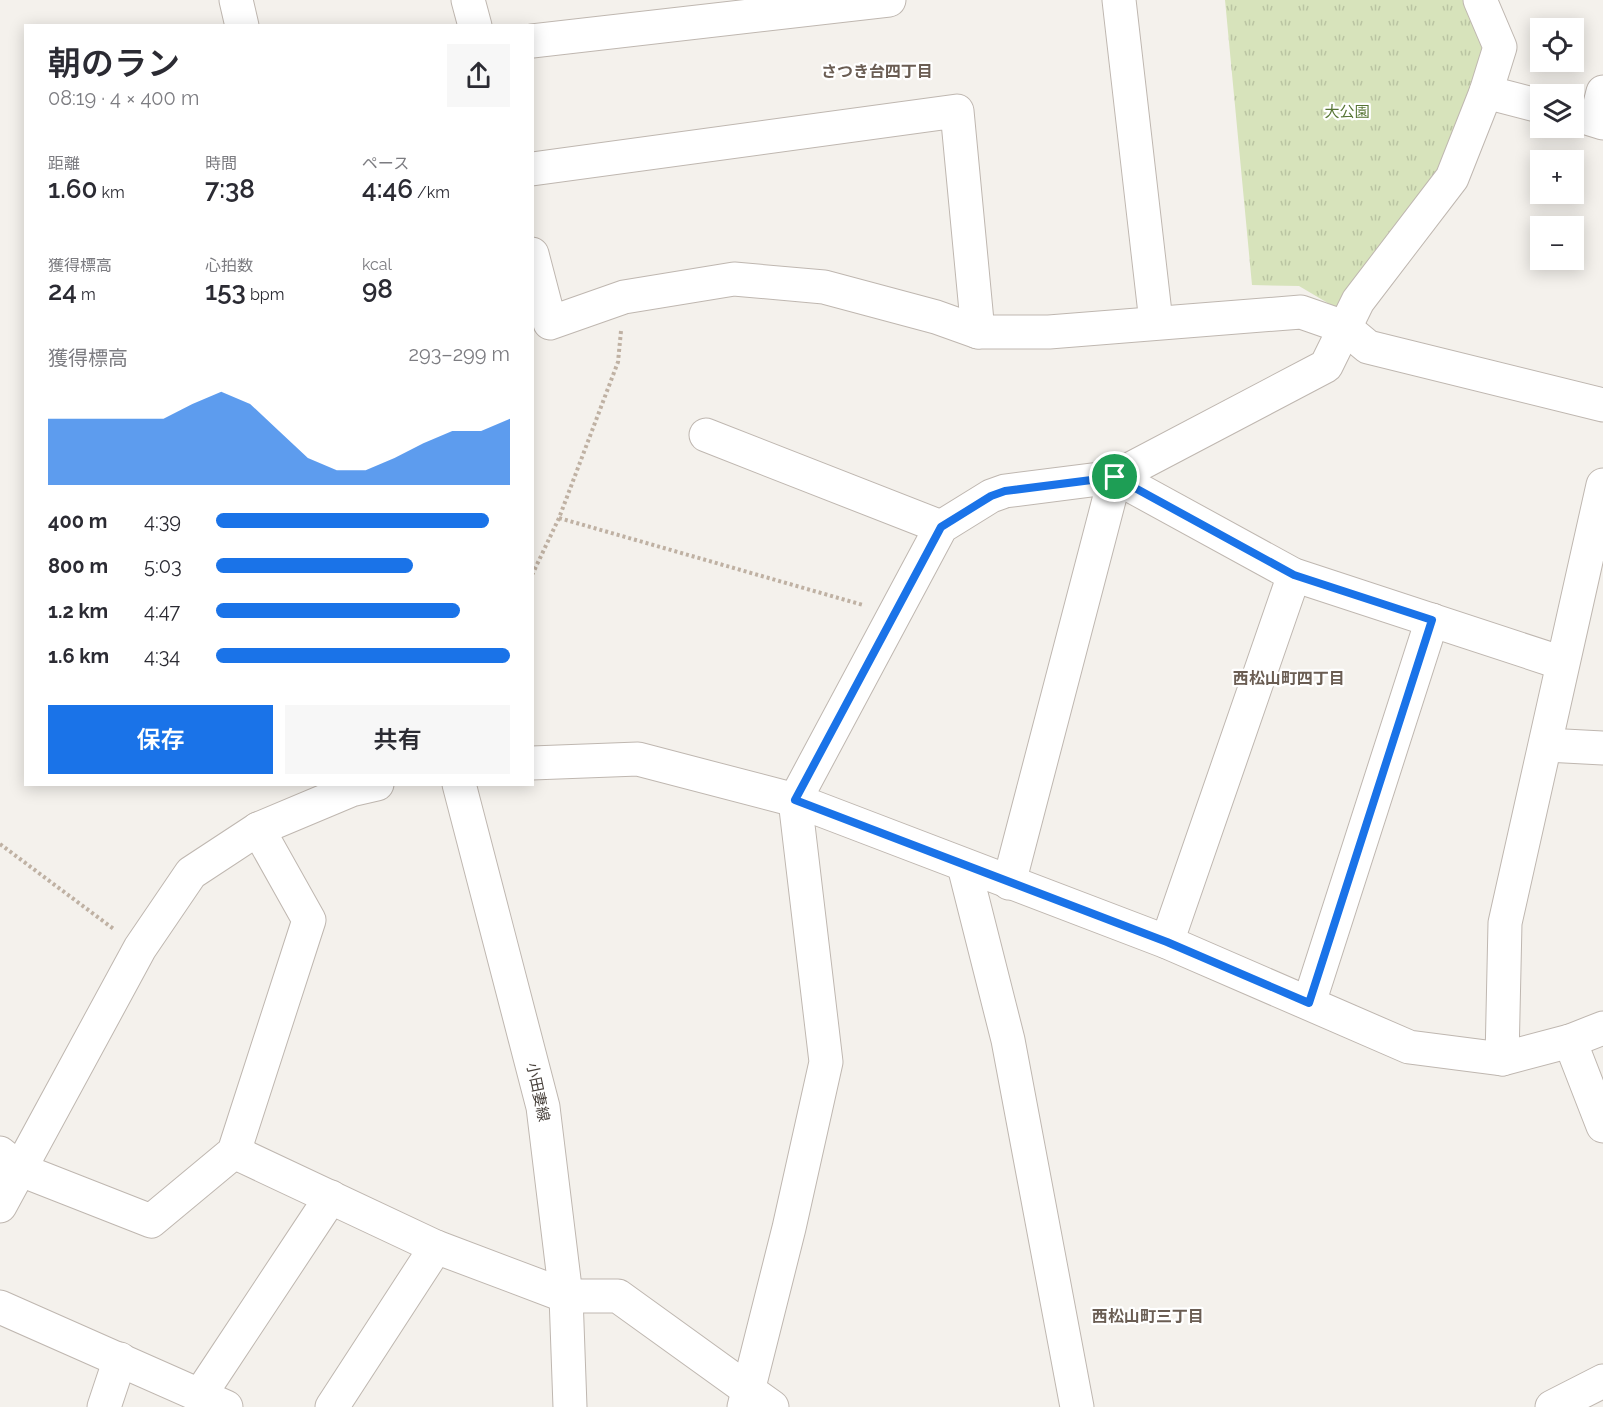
<!DOCTYPE html>
<html lang="ja">
<meta charset="utf-8">
<style>
body{margin:0;font-family:Raleway,"Noto Sans JP",sans-serif;background:#f7f7f7;color:#2b2b33;height:100vh;display:flex;flex-direction:column;font-size:22px;white-space:nowrap}
*{box-sizing:border-box;margin:0}
p{font-size:20px;color:#7c7c81}
.icon{flex:none;width:33px;height:33px;fill:none;stroke:currentColor;stroke-width:2;stroke-linecap:round;stroke-linejoin:round}
.map{position:relative;flex:1;overflow:hidden}
.panel{position:absolute;left:24px;top:24px;width:510px;height:762px;display:flex;flex-direction:column;background:#fff;border-radius:0px;box-shadow:0 3px 15px #0003}
.panel>*{flex:none}
.buttons{position:absolute;left:1530px;top:18px;display:grid;gap:12px}
.buttons a{display:grid;place-items:center;width:54px;height:54px;border-radius:0px;background:#fff;box-shadow:0 3px 15px #0003;font-size:30px}
.pin{position:absolute;display:grid;place-items:center;width:51px;height:51px;color:#fff;margin:-26px;border:3px solid #fff;border-radius:50%;box-shadow:0 2px 6px #0007}
.round{display:grid;place-items:center;flex:none;width:63px;height:63px;border-radius:0px;background:#f7f7f7}
.overview{display:flex;align-items:center;justify-content:space-between;height:102px;padding:0 24px}
h1{font-size:33px;font-weight:600;line-height:45px}
.stats{display:grid;grid-template-columns:repeat(3,1fr);gap:9px;height:102px;padding:6px 24px}
.stats div{display:grid;align-content:center}
.stats b{font-size:26px;font-weight:600}
.stats small{font-size:16px;font-weight:400}
.stats p{font-size:16px}
.chart{height:168px;padding:12px 24px}
.chart p{display:flex;justify-content:space-between}
.chart svg{width:100%;height:108px;margin-top:6px;fill:#1a73e8;opacity:.7}
.cta{display:flex;gap:12px;margin-top:auto;padding:12px 24px}
.cta a{flex:1;height:69px;border-radius:0px;background:#1a73e8;color:#fff;font-size:24px;font-weight:600;line-height:69px;text-align:center}
.cta a+a{background:#f7f7f7;color:#2b2b33}
ul{padding:0 24px;list-style:none;font-size:20px}
li{display:grid;grid-template-columns:96px 72px 1fr;align-items:center;height:45px}
li i{height:15px;border-radius:8px;background:#1a73e8}
.map>svg:first-child{display:block}
.park{fill:url(#park-tufts)}
.lines{fill:none;stroke-linecap:round;stroke-linejoin:round}
.minor-casing{stroke:#bfb7b0;stroke-width:35}
.path{stroke:#bfb1a3;stroke-width:4;stroke-dasharray:3 3;stroke-linecap:butt}
.minor{stroke:#fff;stroke-width:33}
.route-casing{stroke:#fff;stroke-width:12}
.route{stroke:#1a73e8;stroke-width:8}
.labels{text-anchor:middle;stroke-width:4.5;stroke-linejoin:round;paint-order:stroke}
.park-label{font-size:15px;fill:#567434;stroke:#fff}
.street-label{font-size:15px;fill:#48413b;stroke:#fff}
.neighbourhood-label{font-size:16px;font-weight:bold;fill:#6a5d53;stroke:#fff}
</style>
<div class="map">
<svg width="1603" height="1407" viewBox="0 0 1603 1407">
<defs>
<pattern id="park-tufts" width="24" height="20" patternUnits="userSpaceOnUse" patternTransform="scale(1.5)"><rect width="24" height="20" fill="#d7e3bb"/><path d="M3 7l-1-3M5 7V3M7 7l1-3M15 17l-1-3M17 17v-4M19 17l1-3" fill="none" stroke="#bac4a2"/></pattern>
</defs>
<rect width="100%" height="100%" fill="#f4f1ec"/>
<!-- park -->
<polygon class="park" points="1225,0 1469,0 1484,33 1482,75 1444,167 1338,309 1299,286 1252,285"/>
<g class="lines">
<defs>
<g id="minor">
<polyline points="236,0 242,26"/>
<polyline points="468,0 475,26"/>
<polyline points="1119,0 1156,322"/>
<polyline points="532,41 889,0"/>
<polyline points="1486,92 1540,106"/>
<polyline points="1574,114 1603,123"/>
<polyline points="1596,120 1603,92"/>
<polyline points="532,169 957,111 978,332"/>
<polyline points="532,254 550,323 624,297 734,279 824,287 936,317 978,332 1049,332 1301,312 1344,327 1368,347 1603,405"/>
<polyline points="706,435 941,527"/>
<polyline points="1115,477 1294,575 1562,663"/>
<polyline points="1546,745 1603,748"/>
<polyline points="532,763 638,759 795,800 1167,942 1409,1047 1502,1059 1570,1041 1603,1028"/>
<polyline points="459,784 543,1107 566,1296 570,1407"/>
<polyline points="964,866 1008,1040 1077,1407"/>
<polyline points="1009,883 1115,477"/>
<polyline points="1167,942 1294,575"/>
<polyline points="1309,1003 1432,620"/>
<polyline points="1570,1041 1603,1126"/>
<polyline points="1502,1059 1505,923 1603,485"/>
<polyline points="234,1152 436,1247 332,1407"/>
<polyline points="0,1153 21,1170 151,1221 234,1152 309,920 258,829"/>
<polyline points="0,1206 140,948 191,873 258,829 351,790 377,784"/>
<polyline points="436,1247 566,1296 618,1296 772,1407"/>
<polyline points="0,1307 226,1407"/>
<polyline points="200,1395 331,1197"/>
<polyline points="104,1407 120,1359"/>
<polyline points="744,1407 789,1228 826,1062 795,800 941,527 991,496 1005,491 1115,477 1326,366 1358,301 1452,178 1486,92 1500,47 1480,0"/>
<polyline points="1552,1407 1603,1381"/>
</g>
</defs>
<!-- minor casing -->
<use href="#minor" class="minor-casing"/>
<!-- path -->
<g class="path">
<polyline points="559,518 863,605"/>
<polyline points="532,575 559,518 618,362 621,331"/>
<polyline points="0,844 115,930"/>
</g>
<!-- minor -->
<use href="#minor" class="minor"/>
</g>
<g class="lines">
<defs>
<polygon id="route" points="1115,477 1294,575 1432,620 1309,1003 1167,942 795,800 941,527 991,496 1005,491"/>
</defs>
<!-- route casing -->
<use href="#route" class="route-casing"/>
<!-- route -->
<use href="#route" class="route"/>
</g>
<g class="labels">
<!-- park labels -->
<g class="park-label">
<text x="1347" y="117">大公園</text>
</g>
<!-- street labels -->
<g class="street-label">
<text transform="translate(538 1092) rotate(78)" y="5">小田妻線</text>
</g>
<!-- neighbourhood labels -->
<g class="neighbourhood-label">
<text x="877" y="77">さつき台四丁目</text>
<text x="1289" y="684">西松山町四丁目</text>
<text x="1148" y="1322">西松山町三丁目</text>
</g>
</g>
</svg>
<div class="buttons">
<a><svg class="icon" aria-label="locate" viewBox="0 0 24 24"><circle cx="12" cy="12" r="6"/><path d="M12 2v4M12 18v4M2 12h4M18 12h4"/></svg></a>
<a><svg class="icon" aria-label="layers" viewBox="0 0 24 24"><path d="M12 4l9 5-9 5-9-5zM3 14l9 5 9-5"/></svg></a>
<a>+</a>
<a>−</a>
</div>
<div class="pin" style="left:1115px;top:477px;background:#1e9e55"><svg class="icon" aria-label="arrive" viewBox="0 0 24 24"><path d="M6 21V4h12l-3 4 3 4H6"/></svg></div>
<section class="panel">
<div class="overview"><div><h1>朝のラン</h1><p>08:19 · 4 × 400 m</p></div><a class="round"><svg class="icon" aria-label="share" viewBox="0 0 24 24"><path d="M12 15V3M7 8l5-5 5 5M5 13v7h14v-7"/></svg></a></div>
<div class="stats">
<div><p>距離</p><b>1.60<small> km</small></b></div>
<div><p>時間</p><b>7:38</b></div>
<div><p>ペース</p><b>4:46<small> /km</small></b></div>
</div>
<div class="stats">
<div><p>獲得標高</p><b>24<small> m</small></b></div>
<div><p>心拍数</p><b>153<small> bpm</small></b></div>
<div><p>kcal</p><b>98</b></div>
</div>
<div class="chart"><p><span>獲得標高</span>293–299 m</p>
<svg viewBox="0 0 160 44" preserveAspectRatio="none"><path d="M0 44V17L10 17L20 17L30 17L40 17L50 11L60 6L70 11L80 22L90 33L100 38L110 38L120 33L130 27L140 22L150 22L160 17V44z"/></svg>
</div>
<ul>
<li><b>400 m</b>4:39<i style="width:93%"></i></li>
<li><b>800 m</b>5:03<i style="width:67%"></i></li>
<li><b>1.2 km</b>4:47<i style="width:83%"></i></li>
<li><b>1.6 km</b>4:34<i style="width:100%"></i></li>
</ul>
<div class="cta"><a>保存</a><a>共有</a></div>
</section>
</div>
